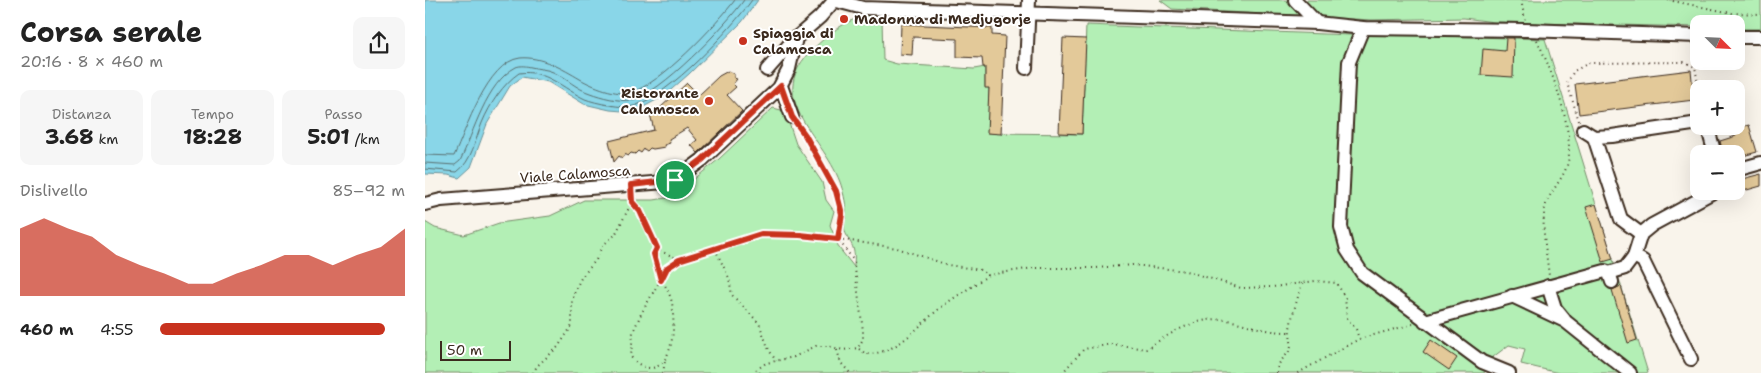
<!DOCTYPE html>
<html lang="it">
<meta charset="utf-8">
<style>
body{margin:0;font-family:"Shantell Sans",sans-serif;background:#f6f6f6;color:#222;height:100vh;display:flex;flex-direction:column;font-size:19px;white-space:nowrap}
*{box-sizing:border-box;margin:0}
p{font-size:16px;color:#767676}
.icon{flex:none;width:28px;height:28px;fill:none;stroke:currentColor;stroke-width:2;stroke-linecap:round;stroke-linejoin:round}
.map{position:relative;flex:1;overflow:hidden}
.side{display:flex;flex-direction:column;background:#fff;width:425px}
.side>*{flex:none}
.needle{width:32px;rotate:114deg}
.controls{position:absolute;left:1265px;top:15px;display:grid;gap:10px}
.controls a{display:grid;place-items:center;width:55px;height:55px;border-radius:10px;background:#fff;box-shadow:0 5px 20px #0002;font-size:25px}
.scale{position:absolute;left:15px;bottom:12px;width:71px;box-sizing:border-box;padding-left:5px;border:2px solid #3b2a1e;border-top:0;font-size:14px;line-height:18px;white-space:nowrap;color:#3b2a1e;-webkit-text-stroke:4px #fff;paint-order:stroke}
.pin{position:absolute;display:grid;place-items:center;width:42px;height:42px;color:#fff;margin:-21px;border:2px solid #fff;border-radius:50%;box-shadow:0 1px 5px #0007}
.round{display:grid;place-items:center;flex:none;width:52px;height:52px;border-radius:10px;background:#f6f6f6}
.overview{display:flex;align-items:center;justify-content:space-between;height:85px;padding:0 20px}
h1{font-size:28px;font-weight:700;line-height:38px}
.stats{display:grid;grid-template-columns:repeat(3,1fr);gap:8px;height:85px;padding:5px 20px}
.stats div{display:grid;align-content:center;border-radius:10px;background:#f6f6f6;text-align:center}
.stats b{font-size:21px;font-weight:700}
.stats small{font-size:14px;font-weight:400}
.stats p{font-size:14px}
.chart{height:140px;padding:10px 20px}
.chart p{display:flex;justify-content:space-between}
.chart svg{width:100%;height:90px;margin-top:5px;fill:#c8321e;opacity:.7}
ul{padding:0 20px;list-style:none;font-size:16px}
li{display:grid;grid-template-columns:80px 60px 1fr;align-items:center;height:38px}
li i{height:12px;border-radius:6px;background:#c8321e}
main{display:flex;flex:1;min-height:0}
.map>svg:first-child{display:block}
.green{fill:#b3efb5;stroke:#778c6a}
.water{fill:#89d6e8;stroke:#6a9197}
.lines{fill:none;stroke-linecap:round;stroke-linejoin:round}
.shore{stroke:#5a6f6f;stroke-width:1}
.building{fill:#e3c999;stroke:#3b2a1e}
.minor-casing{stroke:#3b2a1e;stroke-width:16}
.path{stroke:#3b2a1e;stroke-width:2;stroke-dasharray:1 4;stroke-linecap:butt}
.minor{stroke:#fff;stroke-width:12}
.route-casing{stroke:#fff;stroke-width:10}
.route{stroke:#c8321e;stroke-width:6}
.poi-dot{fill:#c8321e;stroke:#fff;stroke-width:2}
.labels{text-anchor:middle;stroke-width:4;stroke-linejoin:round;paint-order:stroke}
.poi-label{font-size:14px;font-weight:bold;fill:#3b2a1e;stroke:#fff;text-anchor:start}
.street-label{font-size:14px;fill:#3b2a1e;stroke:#fff}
</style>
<main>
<section class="side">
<div class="overview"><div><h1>Corsa serale</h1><p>20:16 · 8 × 460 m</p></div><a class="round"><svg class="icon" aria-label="share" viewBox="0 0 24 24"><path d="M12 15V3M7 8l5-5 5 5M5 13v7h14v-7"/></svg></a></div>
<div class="stats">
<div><p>Distanza</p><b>3.68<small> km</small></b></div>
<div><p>Tempo</p><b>18:28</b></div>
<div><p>Passo</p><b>5:01<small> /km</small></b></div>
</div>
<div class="chart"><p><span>Dislivello</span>85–92 m</p>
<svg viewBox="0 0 160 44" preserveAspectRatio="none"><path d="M0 44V11L10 6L20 11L30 15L40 24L50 29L60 33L70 38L80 38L90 33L100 29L110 24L120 24L130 29L140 24L150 20L160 11V44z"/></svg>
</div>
<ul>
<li><b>460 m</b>4:55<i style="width:92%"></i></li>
</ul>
</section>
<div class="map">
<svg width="1336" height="373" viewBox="0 0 1336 373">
<rect width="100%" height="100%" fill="#f9f4eb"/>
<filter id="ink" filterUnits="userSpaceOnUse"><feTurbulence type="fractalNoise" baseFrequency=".02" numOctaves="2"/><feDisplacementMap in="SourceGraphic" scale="10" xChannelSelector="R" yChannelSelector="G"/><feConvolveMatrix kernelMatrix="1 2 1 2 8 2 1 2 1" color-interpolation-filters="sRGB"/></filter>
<g filter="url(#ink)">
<!-- green -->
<g class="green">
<polygon points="735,0 1336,0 1336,29 1311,29 1311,24 1274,24 1274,27 1069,22 1039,18 947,20 747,9"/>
<path d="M440,16L457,18L458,60L472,64L549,69L560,67V87L564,88L563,133L657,134L661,25L926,35L942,34L1120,39L1223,373H1134L1096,364L1100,349L1084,345L1068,357L1059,373H0V222L10,228L39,235L74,223L125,216L159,200H229L247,197L294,159L348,108L360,111L371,144L397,182L401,200L409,211L405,225L414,248L429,267C429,262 430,256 429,252C428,244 422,238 420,231C418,225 421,218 421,212C421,203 418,190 415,182C397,134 336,97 389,48C405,33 419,21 440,16Z"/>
</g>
<!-- water -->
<polygon class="water" points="0,0 333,0 317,22 264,74 239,96 209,112 185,110 159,104 123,82 97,77 85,86 62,124 46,167 34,178 23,175 0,174"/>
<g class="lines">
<!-- shore -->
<g class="shore">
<path d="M0,155L29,156C41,130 62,62 95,58C116,56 138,69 155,79C167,86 192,96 206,92C234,86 292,24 310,0"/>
<path d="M0,163L30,165L35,161C49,132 61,83 91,67C96,65 101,66 106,67C113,69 122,69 128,72C141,78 152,89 165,93C176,97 194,102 206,100C234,96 302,24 319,0"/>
<path d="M0,169L32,172C47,161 50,140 57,123C65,104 78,84 94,73C120,69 139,89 160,99C170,103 199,109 209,106C245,95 305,30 327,0"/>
</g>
</g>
<!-- building -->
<g class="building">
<polygon points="476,24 567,28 567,35 580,36 576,134 562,133 564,88 560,88 560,67 558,67 557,58 532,57 532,39 488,37 487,55 475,54"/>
<polygon points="638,38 661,39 657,134 634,133"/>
<polygon points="1081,38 1089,38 1088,77 1056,75 1058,49 1080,51"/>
<polygon points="1266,70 1269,100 1154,114 1150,84"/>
<polygon points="303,71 309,74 309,78 312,79 308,84 311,87 302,95 317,111 273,153 266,145 272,140 262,128 244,139 245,143 239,145 240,147 228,149 225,148 222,151 219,149 216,153 213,151 210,154 206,153 203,156 200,154 197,158 194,156 189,162 184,141 229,130 224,110 235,108 262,83 274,95 294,76"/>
<polygon points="1324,125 1332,152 1311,158 1311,154 1298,154 1295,141 1311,136 1309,129"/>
<polygon points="1336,174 1336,186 1315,192 1313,180"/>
<polygon points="1171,204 1188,259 1178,262 1161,207"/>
<polygon points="1196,286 1212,340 1203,343 1187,290"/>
<polygon points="1006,340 1032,358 1024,370 998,352"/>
</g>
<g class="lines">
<defs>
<g id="minor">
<polyline points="408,0 438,8 892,23 938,28 1101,30 1274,36"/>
<polyline points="870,0 892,23"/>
<polyline points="938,28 924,62 916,227 922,250 937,273 1057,362 1084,373"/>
<polyline points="1311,37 1336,37"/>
<polyline points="601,68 604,0"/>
<polyline points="342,70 370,38"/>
<polyline points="356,86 367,117"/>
<polyline points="1279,126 1283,129 1290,154"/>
<polyline points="1158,130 1169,137 1187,136 1274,123"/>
<polyline points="1169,137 1196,219 1216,234"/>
<polyline points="1311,170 1336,163"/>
<polyline points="0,204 16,200 240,182 250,180 277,160 354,88 364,69 371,38 395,17 409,1"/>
<polyline points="1209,256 1218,261 1266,359"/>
<polyline points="1184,273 1200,268 1209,256 1216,234 1227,225 1290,191"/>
<polyline points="1123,286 1130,308 1139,319"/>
<polyline points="1087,296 1140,321 1205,373"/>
<polyline points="1000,321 1180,271 1184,273 1187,282"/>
</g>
</defs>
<!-- minor casing -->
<use href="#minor" class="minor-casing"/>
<!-- path -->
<g class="path">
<polyline points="1096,0 1100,20"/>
<polyline points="1243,0 1307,13 1336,14"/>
<path d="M1112,40C1127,71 1145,119 1144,153C1144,174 1128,186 1121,204C1115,223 1122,256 1124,276"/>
<polyline points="1154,121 1142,83 1149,71 1164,63 1259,62 1270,67 1274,89"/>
<polyline points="206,195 207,202 215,211 232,248"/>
<polyline points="413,239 472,248 523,265 556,270 563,275 608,268 671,268 708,265 761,271 816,288 848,287 890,281 912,283 920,298 922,318 931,329 934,339"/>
<polyline points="290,249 304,278 307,295 334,323 344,350 351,361"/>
<path d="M254,259L235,251L232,248C224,267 244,286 247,303C250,320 250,366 226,368C218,368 211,363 206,357L208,332L216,314L242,268L254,259L336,234L375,235L413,239L417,214L411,191L373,126"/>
<path d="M434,349L441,354C475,354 493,324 518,306C532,295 549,286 563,275"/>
<polyline points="412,350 416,363 425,373"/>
<polyline points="108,373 112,366 133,347 147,326 147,302 150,290 156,278 171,260 177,246 190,235 207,202"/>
<polyline points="238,373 240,361"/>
<polyline points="335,373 331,370 341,363 369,357 391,346 403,346 418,350 433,348 438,339 438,331 429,261 413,239"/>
<path d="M637,373L659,349L687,344L721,349C746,333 776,313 807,321C830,326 839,332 864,332"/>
<path d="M852,373C851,362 861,358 865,349C868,342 864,336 865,329C867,314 873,298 877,283"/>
<polyline points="873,373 934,339 988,324"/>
</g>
<!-- minor -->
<use href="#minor" class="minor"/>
</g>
</g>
<g class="lines" filter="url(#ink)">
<defs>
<polygon id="route" points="356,86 367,117 380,135 411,191 417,214 413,239 375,235 336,234 254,260 242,268 236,280 229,254 232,248 215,211 207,202 206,185 250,180 277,160"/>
</defs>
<!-- route casing -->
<use href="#route" class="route-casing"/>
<!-- route -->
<use href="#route" class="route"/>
</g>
<!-- markers -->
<g class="poi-dot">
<circle cx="419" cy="19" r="5"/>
<circle cx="318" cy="41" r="5"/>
<circle cx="284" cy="101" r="5"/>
</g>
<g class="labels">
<!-- poi labels -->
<g class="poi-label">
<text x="429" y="24">Madonna di Medjugorje</text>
<text x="328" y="38">Spiaggia di<tspan x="328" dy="16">Calamosca</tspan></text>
<text x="274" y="98" text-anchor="end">Ristorante<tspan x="274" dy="16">Calamosca</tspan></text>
</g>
<!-- street labels -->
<g class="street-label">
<text transform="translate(150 174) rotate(-4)" y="5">Viale Calamosca</text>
</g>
</g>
</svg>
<div class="controls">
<a><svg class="needle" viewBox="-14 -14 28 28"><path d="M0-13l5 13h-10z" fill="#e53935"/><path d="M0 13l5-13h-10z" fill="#767676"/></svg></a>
<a>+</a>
<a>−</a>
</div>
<div class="scale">50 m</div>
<div class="pin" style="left:250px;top:180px;background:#1e9e55"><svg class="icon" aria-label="arrive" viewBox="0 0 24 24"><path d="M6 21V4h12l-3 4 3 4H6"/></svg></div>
</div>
</main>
